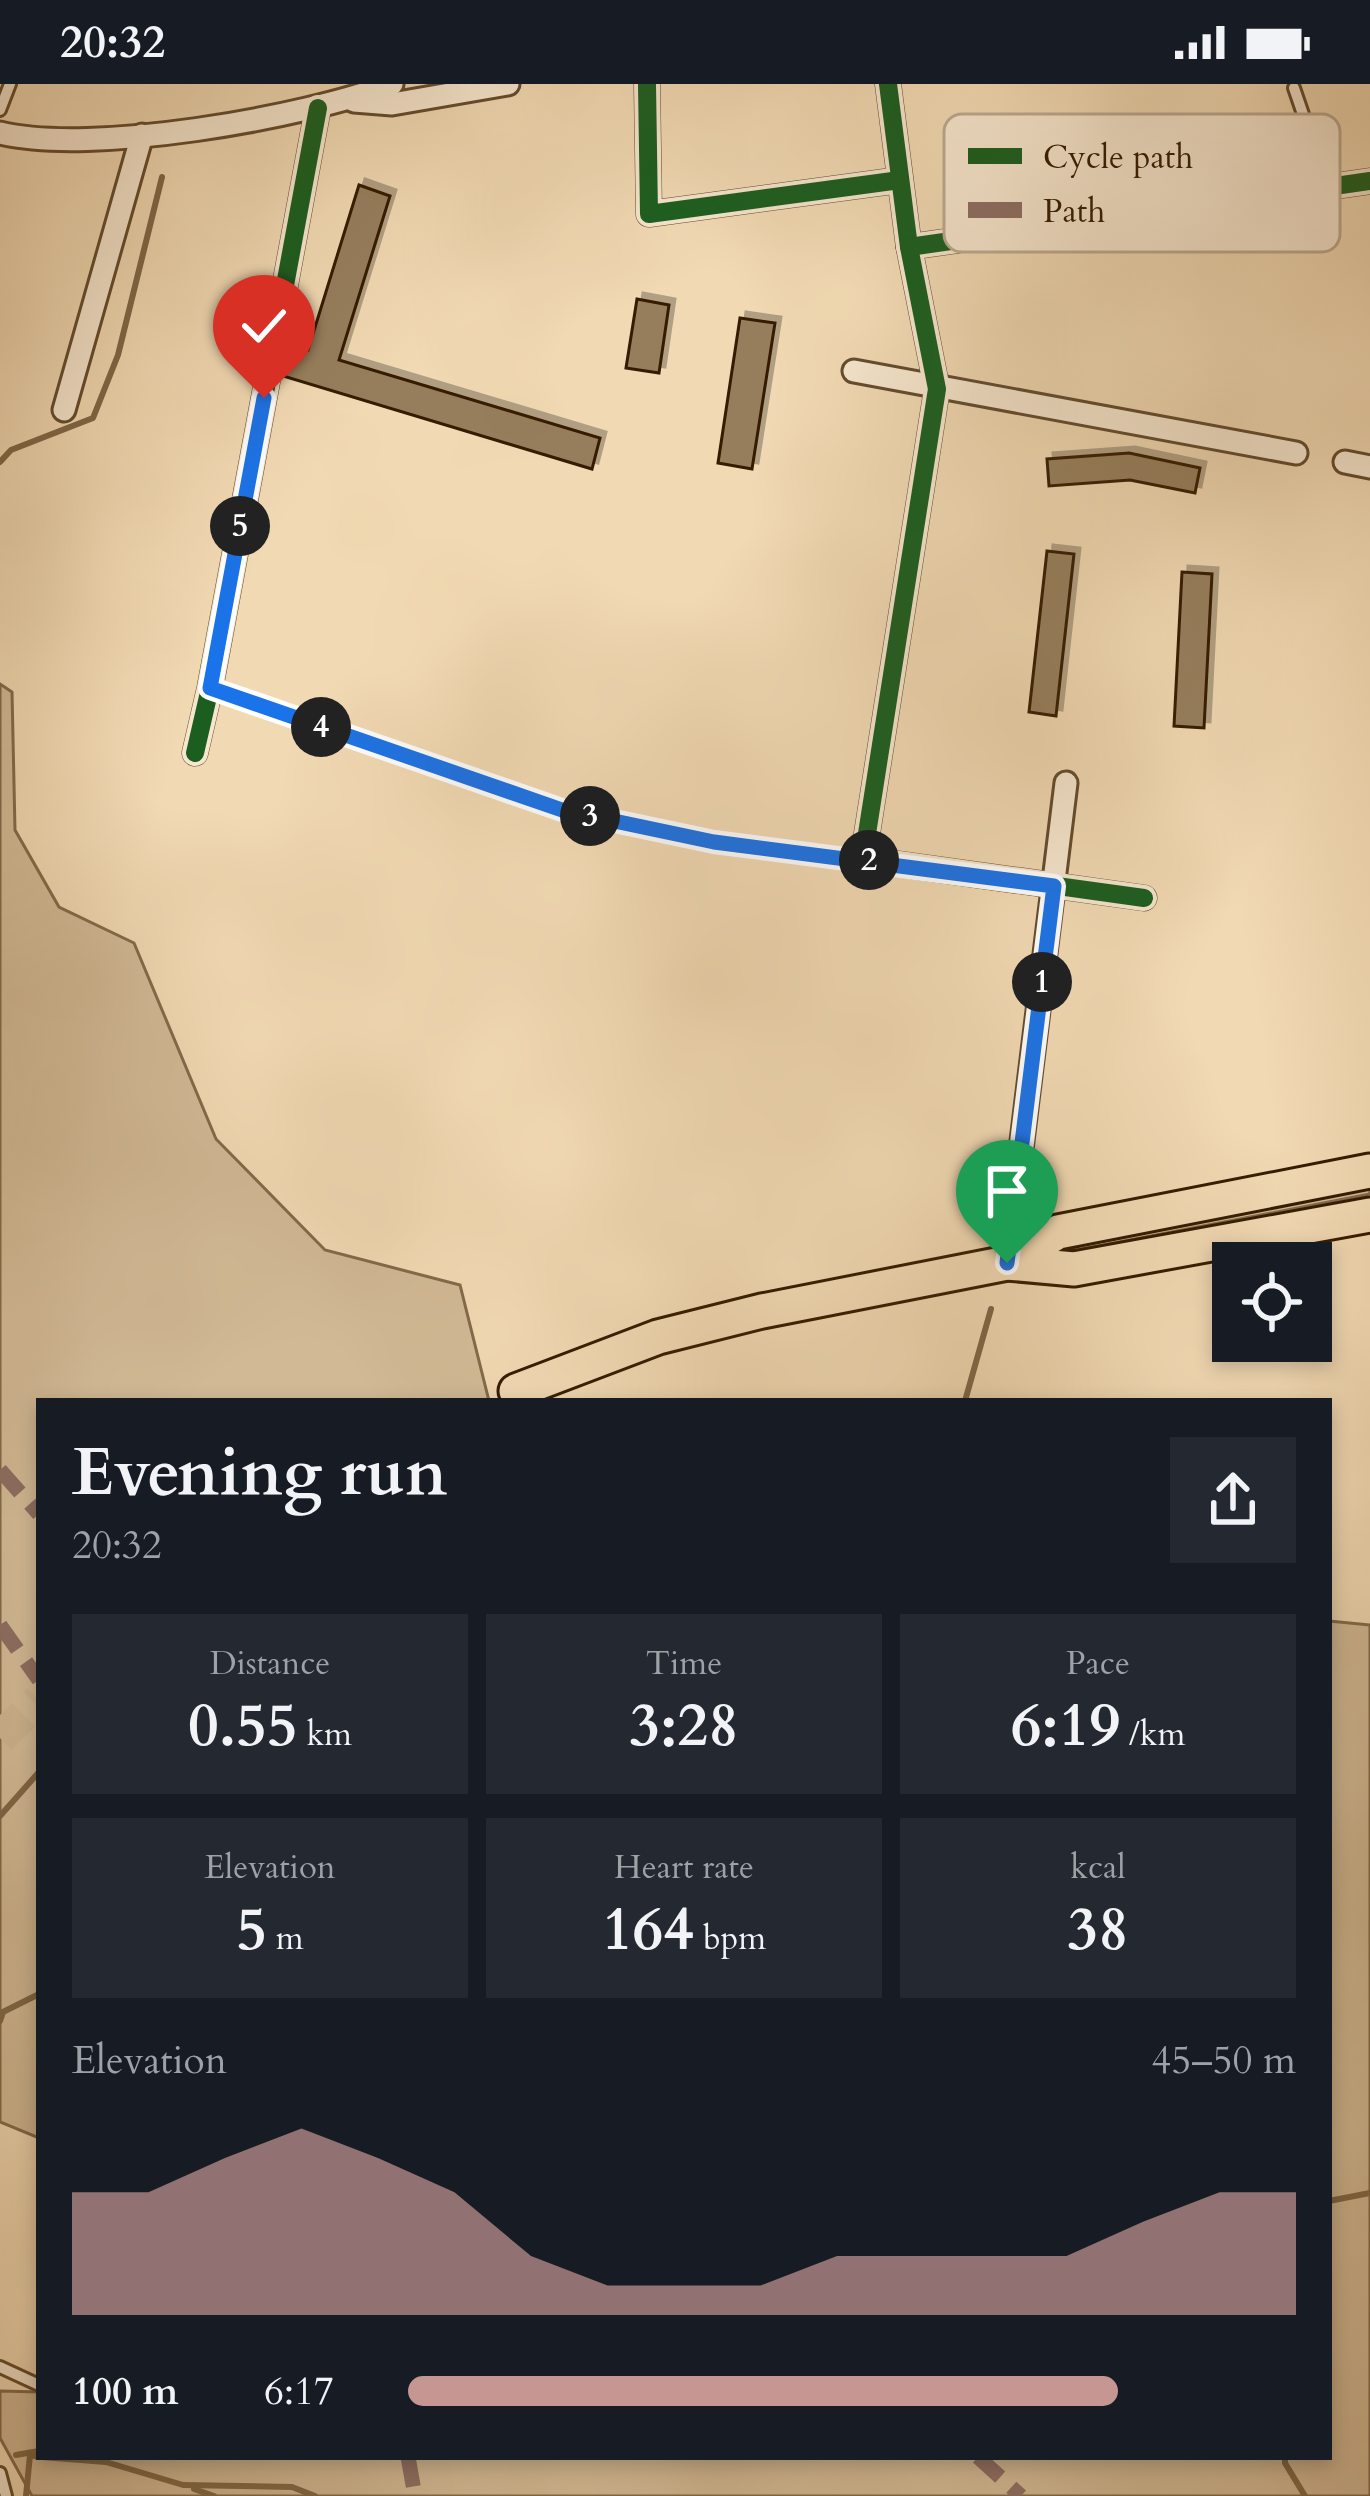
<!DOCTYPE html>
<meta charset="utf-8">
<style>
body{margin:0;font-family:Cardo,serif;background:#242831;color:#f1f3f6;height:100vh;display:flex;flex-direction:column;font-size:45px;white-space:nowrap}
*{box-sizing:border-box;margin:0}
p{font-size:39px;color:#9ea1a6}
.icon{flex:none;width:66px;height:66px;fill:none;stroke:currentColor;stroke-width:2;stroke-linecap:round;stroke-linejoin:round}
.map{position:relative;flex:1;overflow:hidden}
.panel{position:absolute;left:36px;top:1314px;width:1296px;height:1062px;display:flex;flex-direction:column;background:#171b24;border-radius:0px;box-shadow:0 6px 18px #0003}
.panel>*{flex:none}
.tools{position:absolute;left:1212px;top:1158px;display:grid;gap:24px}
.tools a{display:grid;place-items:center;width:120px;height:120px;border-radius:0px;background:#171b24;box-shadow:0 6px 18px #0003;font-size:60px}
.pin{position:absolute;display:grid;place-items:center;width:102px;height:102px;color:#fff;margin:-123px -51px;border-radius:50% 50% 50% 0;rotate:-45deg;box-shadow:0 0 12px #0007}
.pin .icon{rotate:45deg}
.km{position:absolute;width:60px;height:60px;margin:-30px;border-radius:50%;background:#222;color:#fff;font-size:33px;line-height:60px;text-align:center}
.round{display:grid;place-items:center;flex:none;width:126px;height:126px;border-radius:0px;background:#242831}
.headline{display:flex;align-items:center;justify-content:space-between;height:204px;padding:0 36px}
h1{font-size:66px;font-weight:600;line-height:90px}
.metrics{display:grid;grid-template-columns:repeat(3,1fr);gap:18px;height:204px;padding:12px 36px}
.metrics div{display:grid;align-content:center;border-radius:0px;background:#242831;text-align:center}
.metrics b{font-size:60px;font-weight:600}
.metrics small{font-size:33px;font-weight:400}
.metrics p{font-size:33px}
.chart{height:336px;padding:24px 36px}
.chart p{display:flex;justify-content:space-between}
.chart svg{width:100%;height:216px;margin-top:12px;fill:#c59692;opacity:.7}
ul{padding:0 36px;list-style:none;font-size:39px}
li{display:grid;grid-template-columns:192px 144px 1fr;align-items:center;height:90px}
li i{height:30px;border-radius:15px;background:#c59692}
.status{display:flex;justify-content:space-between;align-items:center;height:84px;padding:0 60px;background:#171b24;direction:ltr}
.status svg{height:33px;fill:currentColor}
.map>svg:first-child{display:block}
.green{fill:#d1b995;stroke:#826a4a;stroke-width:3}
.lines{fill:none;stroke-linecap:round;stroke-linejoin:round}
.stream{stroke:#7f6747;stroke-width:6}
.building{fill:#967e5d;stroke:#341c00;stroke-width:3;filter:url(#shadow)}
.primary-tunnel{stroke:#cbb38f;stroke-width:33;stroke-dasharray:33 16;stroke-linecap:butt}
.lane-casing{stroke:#634b2d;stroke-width:16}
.street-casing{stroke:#634b2d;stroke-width:27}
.primary-casing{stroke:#341c00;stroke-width:39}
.lane{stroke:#f6e6ce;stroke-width:10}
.street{stroke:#f6e6ce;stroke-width:21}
.primary{stroke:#f1d9b3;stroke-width:33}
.quiet{stroke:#8d6e63;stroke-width:15;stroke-dasharray:30 15;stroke-linecap:butt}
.cycleway-casing{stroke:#f6e6ce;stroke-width:26}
.cycleway{stroke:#1b5e20;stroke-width:18}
.route-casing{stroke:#fff;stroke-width:24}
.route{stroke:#1a73e8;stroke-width:15}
.key{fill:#f6e6ce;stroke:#bca990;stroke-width:3}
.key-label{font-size:33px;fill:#341c00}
</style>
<div class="status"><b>20:32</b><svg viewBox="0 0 49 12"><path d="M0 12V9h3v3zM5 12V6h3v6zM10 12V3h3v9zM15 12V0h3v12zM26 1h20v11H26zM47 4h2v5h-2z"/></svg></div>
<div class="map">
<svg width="1370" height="2412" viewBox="0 0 1370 2412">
<defs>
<filter id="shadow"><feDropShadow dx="6" dy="-6" stdDeviation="0" flood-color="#0004"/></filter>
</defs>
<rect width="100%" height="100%" fill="#f1d9b3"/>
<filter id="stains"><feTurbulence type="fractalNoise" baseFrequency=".00167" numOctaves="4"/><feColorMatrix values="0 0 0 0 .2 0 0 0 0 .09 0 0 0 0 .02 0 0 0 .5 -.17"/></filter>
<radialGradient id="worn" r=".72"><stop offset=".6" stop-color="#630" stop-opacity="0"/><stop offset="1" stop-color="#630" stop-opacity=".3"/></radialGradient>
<!-- green -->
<g class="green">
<polygon points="0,600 12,608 15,746 59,823 134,859 216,1055 325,1166 460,1201 489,1317 39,1317 39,2054 0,2038"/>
<polygon points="1370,1097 1370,1110 1062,1169 1126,1143"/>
<polygon points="1329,1537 1370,1541 1370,2412 32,2412 0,2354 0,2307 39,2308 39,2373 1329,2373"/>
</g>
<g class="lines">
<!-- stream -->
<g class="stream">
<polyline points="0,378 11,366 93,334 118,271 162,93"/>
<polyline points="965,1317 991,1225"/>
<polyline points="0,1732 39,1688"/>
<polyline points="0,1937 3,1928 39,1910"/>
<polyline points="1329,2117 1370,2109"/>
<polyline points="16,2371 39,2367"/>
<polyline points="42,2373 106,2378 183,2401 292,2403 315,2412"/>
<polyline points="1285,2373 1285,2379 1305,2412"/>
<polyline points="194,2405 214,2412"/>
<polyline points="26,2412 30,2371 39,2373"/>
</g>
</g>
<!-- building -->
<g class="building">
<polygon points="359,101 390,112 339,276 600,354 592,385 283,292 289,261 308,266"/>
<polygon points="637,215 669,221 659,289 626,284"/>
<polygon points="740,234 775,239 752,385 718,379"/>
<polygon points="1129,369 1200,384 1195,409 1130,396 1049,402 1047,375"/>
<polygon points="1047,467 1074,470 1056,632 1029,628"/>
<polygon points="1182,488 1212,490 1204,644 1174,642"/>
</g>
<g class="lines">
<!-- primary-tunnel -->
<polyline class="primary-tunnel" points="0,1654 39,1616"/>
<defs>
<g id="lane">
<polyline points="1294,4 1328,103"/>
<polyline points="0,26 10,0"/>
<polyline points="210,604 561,726 714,757 863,775"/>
<polyline points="0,2283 39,2301"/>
<polyline points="0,2389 6,2412"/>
</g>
<g id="street">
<polyline points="647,0 649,130 900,96"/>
<polyline points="888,0 909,163 937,305 863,775 1144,814"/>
<polyline points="354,17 392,20 508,0"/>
<path d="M0,49C91,71 303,34 392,0"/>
<polyline points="909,163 1370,97"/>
<polyline points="854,287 1296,369"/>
<polyline points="64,326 142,51"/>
<polyline points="1345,378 1370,383"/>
<polyline points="195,669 210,604 318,24"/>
<polyline points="1007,1179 1066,699"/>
</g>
<g id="primary">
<polyline points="1007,1179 1058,1148 1370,1087"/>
<polyline points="516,1307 658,1253 762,1227 1007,1179 1074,1185 1370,1131"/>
</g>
</defs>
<!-- lane casing -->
<use href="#lane" class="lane-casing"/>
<!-- street casing -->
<use href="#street" class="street-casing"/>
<!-- primary casing -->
<use href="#primary" class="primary-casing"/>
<!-- lane -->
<use href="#lane" class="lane"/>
<!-- street -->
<use href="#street" class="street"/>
<!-- primary -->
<use href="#primary" class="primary"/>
<!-- quiet -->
<g class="quiet">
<polyline points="0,1386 39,1430"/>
<polyline points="0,1541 39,1596"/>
<polyline points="408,2373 415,2412"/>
<polyline points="978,2373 1021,2412"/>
</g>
<defs>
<g id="cycleway">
<polyline points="647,0 649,130 900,96"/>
<polyline points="888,0 909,163 937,305 863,775 1144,814"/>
<polyline points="909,163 1370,97"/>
<polyline points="195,669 210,604 318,24"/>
</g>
</defs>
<!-- cycleway casing -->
<use href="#cycleway" class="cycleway-casing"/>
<!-- cycleway -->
<use href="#cycleway" class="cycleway"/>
</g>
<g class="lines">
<defs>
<polyline id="route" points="264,314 210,604 562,726 714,758 1054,802 1007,1179"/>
</defs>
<!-- route casing -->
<use href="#route" class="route-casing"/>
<!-- route -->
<use href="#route" class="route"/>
</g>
<!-- legend -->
<rect x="944" y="30" width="396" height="138" rx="18" class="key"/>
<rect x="968" y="64" width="54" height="16" fill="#1b5e20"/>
<rect x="968" y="118" width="54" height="16" fill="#8d6e63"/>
<g class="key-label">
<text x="1043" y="84">Cycle path</text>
<text x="1043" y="138">Path</text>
</g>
<rect width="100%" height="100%" filter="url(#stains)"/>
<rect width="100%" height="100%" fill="url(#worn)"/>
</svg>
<div class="tools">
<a><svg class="icon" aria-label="locate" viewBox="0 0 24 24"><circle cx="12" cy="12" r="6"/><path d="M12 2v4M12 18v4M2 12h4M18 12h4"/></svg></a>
</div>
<div class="pin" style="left:1007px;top:1179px;background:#1e9e55"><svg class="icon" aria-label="arrive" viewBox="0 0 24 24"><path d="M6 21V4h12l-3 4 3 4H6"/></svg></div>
<div class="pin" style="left:264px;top:314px;background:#d93025"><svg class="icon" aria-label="check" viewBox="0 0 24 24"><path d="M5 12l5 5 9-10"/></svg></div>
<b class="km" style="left:1042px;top:898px">1</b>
<b class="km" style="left:869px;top:776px">2</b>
<b class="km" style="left:590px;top:732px">3</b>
<b class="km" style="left:321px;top:643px">4</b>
<b class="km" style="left:240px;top:442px">5</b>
<section class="panel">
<div class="headline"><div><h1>Evening run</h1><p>20:32</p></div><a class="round"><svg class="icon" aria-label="share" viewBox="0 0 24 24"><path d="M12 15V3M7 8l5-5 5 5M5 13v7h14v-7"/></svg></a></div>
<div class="metrics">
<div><p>Distance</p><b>0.55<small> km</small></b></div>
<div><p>Time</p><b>3:28</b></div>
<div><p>Pace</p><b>6:19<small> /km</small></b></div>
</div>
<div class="metrics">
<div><p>Elevation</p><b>5<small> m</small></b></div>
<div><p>Heart rate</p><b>164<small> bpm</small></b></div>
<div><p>kcal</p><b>38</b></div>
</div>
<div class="chart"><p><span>Elevation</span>45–50 m</p>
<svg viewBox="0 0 160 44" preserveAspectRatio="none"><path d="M0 44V19L10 19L20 12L30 6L40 12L50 19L60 32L70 38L80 38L90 38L100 32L110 32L120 32L130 32L140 25L150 19L160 19V44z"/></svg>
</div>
<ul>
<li><b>100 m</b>6:17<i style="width:80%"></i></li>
</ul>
</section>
</div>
